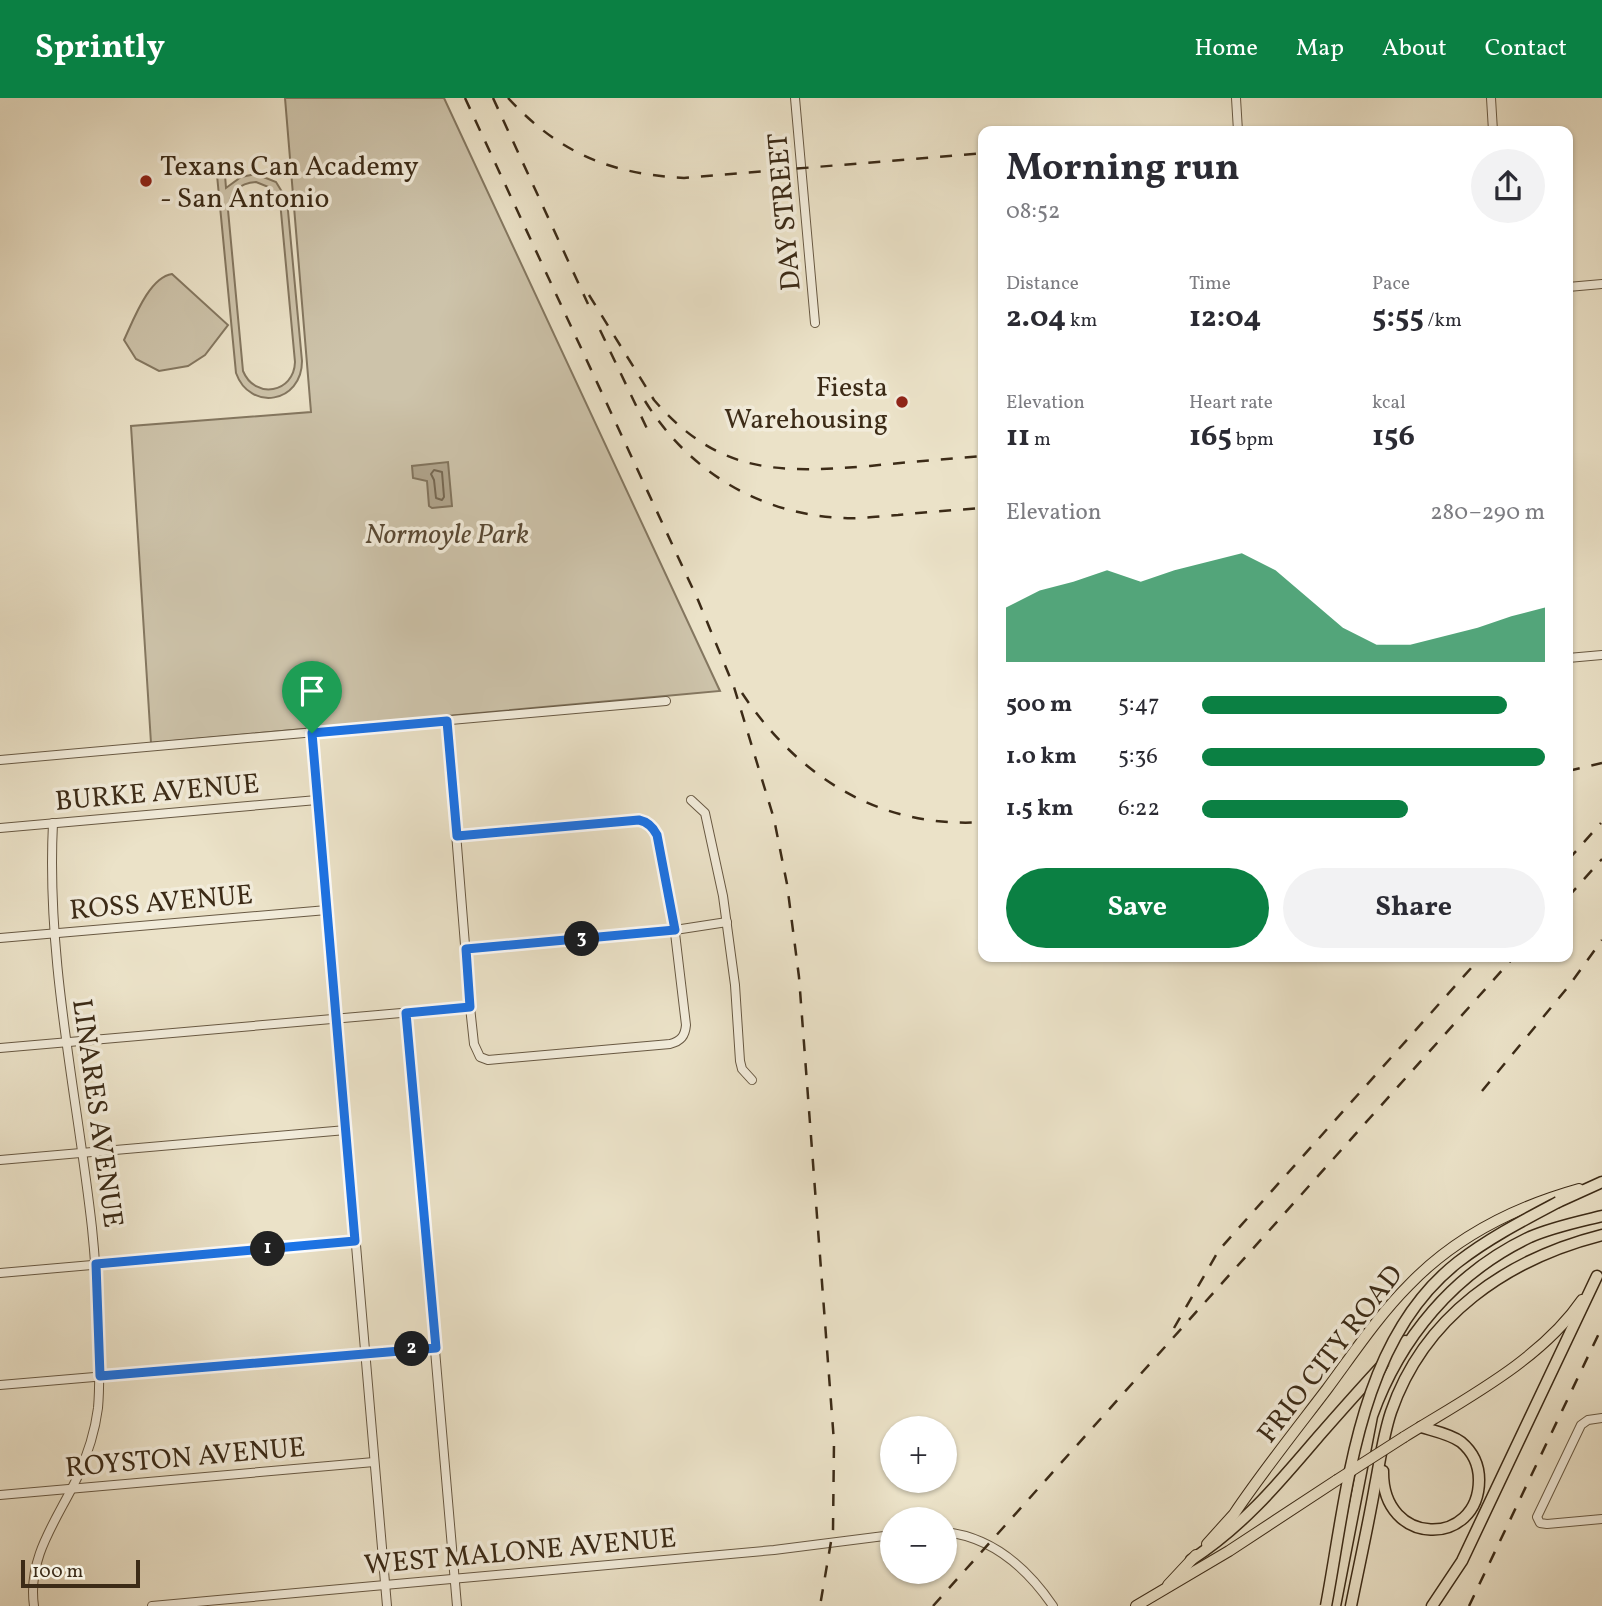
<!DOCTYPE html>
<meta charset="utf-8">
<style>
body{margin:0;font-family:Vollkorn,serif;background:#f2f2f3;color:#2b2b33;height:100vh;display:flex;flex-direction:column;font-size:26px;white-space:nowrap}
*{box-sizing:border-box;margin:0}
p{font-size:23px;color:#7c7c81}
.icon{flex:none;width:38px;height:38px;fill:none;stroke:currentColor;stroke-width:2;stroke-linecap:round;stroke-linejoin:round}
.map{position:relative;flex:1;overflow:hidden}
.details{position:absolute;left:978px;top:28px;width:595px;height:836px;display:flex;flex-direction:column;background:#fff;border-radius:14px;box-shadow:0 2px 5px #0004}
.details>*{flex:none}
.fabs{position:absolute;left:880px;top:1318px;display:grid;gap:14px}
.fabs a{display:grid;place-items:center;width:77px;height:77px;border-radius:50%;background:#fff;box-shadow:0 2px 5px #0004;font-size:35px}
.scale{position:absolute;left:21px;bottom:18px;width:119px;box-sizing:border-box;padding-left:7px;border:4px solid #3c2b17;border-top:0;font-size:19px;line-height:24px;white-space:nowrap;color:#3c2b17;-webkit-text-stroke:5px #f2ecdb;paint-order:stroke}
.pin{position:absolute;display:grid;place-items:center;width:60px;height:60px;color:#fff;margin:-72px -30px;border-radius:50% 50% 50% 0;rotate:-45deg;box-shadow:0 0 7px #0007}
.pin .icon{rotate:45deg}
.km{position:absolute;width:35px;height:35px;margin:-18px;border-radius:50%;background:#222;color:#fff;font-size:19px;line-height:35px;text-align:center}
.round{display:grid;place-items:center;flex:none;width:74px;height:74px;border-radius:37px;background:#f2f2f3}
.overview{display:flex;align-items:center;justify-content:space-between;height:119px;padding:0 28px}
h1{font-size:38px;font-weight:700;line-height:52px}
.metrics{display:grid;grid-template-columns:repeat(3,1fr);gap:10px;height:119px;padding:7px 28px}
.metrics div{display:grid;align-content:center}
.metrics b{font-size:30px;font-weight:700}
.metrics small{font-size:19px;font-weight:400}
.metrics p{font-size:19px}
.chart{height:196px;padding:14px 28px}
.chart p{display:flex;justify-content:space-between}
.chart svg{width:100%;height:126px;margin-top:7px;fill:#0b8043;opacity:.7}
.primary-button{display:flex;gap:14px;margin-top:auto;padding:14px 28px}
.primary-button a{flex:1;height:80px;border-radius:42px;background:#0b8043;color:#fff;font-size:28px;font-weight:700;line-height:80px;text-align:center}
.primary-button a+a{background:#f2f2f3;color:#2b2b33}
ul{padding:0 28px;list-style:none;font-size:23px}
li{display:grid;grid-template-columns:112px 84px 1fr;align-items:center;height:52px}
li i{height:18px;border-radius:9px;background:#0b8043}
header{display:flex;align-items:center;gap:42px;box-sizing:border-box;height:98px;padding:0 35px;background:#0b8043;color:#fff}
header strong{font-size:33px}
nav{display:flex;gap:38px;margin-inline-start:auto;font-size:24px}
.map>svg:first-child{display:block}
.green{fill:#cdc3aa;stroke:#847760;stroke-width:2;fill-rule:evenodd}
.water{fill:#b0a48c;stroke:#82745d;stroke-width:2}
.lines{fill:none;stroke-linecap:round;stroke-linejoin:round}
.shore{stroke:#766852;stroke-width:2}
.minor-casing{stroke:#685943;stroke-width:10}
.major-casing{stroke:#3c2b17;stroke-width:12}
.highway-casing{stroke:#3c2b17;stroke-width:13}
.minor{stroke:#f2ecdb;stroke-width:8}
.major{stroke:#ebe2c8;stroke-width:10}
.highway{stroke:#ebe2c8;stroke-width:10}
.rail{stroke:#3c2b17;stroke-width:2.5;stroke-dasharray:12 12;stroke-linecap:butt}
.major-bridge-casing{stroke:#3c2b17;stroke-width:12;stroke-linecap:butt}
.highway-bridge-casing{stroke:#3c2b17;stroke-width:13;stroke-linecap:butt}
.major-bridge{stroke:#ebe2c8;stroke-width:10}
.highway-bridge{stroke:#ebe2c8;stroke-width:10}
.route-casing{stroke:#fff;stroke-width:14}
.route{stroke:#1a73e8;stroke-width:9}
.poi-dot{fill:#8f2418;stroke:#f2ecdb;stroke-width:2.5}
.labels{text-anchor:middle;stroke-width:7;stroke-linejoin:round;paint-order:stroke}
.poi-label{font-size:28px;fill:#3c2b17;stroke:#f2ecdb;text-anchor:start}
.street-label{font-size:28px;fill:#3c2b17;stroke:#f2ecdb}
.park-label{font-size:28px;font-style:italic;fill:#594934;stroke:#f2ecdb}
</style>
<header>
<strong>Sprintly</strong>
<nav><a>Home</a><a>Map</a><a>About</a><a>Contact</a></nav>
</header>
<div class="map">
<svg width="1602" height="1508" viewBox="0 0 1602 1508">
<rect width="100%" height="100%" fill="#ebe2c8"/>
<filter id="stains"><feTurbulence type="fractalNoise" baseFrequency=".00286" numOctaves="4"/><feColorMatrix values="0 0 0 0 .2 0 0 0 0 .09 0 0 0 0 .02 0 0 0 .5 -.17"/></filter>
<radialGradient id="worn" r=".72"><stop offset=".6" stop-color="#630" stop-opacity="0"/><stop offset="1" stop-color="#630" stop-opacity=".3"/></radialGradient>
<!-- green -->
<g class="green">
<polygon points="285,0 444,0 720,593 151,645 131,328 311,314"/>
<path d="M256,76L276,84L287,102L302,263C302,305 250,314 236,275L217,77H225L226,90L241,79ZM256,84L271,90L280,103L295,264C294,295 255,302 243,273L228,112C229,95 239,85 256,84Z"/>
<path d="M172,176L228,227L205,257L188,268L159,273L136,261L124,242C133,223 149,179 172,176Z"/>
</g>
<!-- water -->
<polygon class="water" points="448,364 452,408 432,410 429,408 427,383 413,380 412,368"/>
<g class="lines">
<!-- shore -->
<polygon class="shore" points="434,372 442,374 444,399 442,402 436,400 434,382 431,376"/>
<defs>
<g id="minor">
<polyline points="795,0 815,225"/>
<polyline points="1236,0 1238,33"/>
<polyline points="1491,0 1493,33"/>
<polyline points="1568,189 1602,186"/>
<polyline points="1568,560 1602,557"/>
<path d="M447,623L470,909L474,946L480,959L488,962L670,946C681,943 685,938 686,927L672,810L657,737L647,724L639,722L457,738"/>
<polyline points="312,635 387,1508"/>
<polyline points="0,662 666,603"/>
<polyline points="691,702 705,715 723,798 735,887 740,963 742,971 752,982"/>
<polyline points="0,730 317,702"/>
<polyline points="0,840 327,812"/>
<polyline points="466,851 675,832 727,824"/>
<polyline points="406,915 457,1508"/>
<polyline points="0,950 470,909"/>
<polyline points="0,1062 346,1032"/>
<polyline points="0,1175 355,1144"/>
<polyline points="0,1287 436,1250"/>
<polyline points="1602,1320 1588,1322 1581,1327 1537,1419 1540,1425 1547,1426 1602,1421"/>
<polyline points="0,1397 374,1364"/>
<path d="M945,1434C992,1439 1027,1470 1053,1508"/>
<path d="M34,1508C27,1459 57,1422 77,1380C87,1358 95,1334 98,1310C100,1288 99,1268 99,1246C98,1207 96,1169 92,1130C77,995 46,862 53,725"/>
<polyline points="152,1508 774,1452 892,1437"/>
</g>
<g id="major">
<path d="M1404,1339C1465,1301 1541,1262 1582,1202"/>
<path d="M1207,1446L1234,1416C1263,1373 1295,1333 1327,1291C1353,1256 1378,1218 1409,1187C1456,1138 1515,1109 1579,1091"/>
<polyline points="1168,1487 1196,1457"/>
<polyline points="1136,1508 1229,1453 1337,1382"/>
</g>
<g id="highway">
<polyline points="1558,1104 1602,1084"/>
<path d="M1383,1373C1382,1450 1479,1449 1479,1382C1479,1368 1473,1354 1461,1344C1450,1336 1434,1333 1421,1329"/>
<path d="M1191,1462C1243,1428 1278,1386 1318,1339C1347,1306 1375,1274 1405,1243"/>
<path d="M1335,1508L1372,1318C1400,1240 1454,1175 1530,1139C1553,1129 1578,1124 1602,1118"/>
<path d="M1351,1508C1359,1468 1368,1428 1375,1388C1380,1363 1383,1338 1391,1314C1424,1218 1507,1161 1602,1137"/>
<polyline points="1432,1508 1462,1463 1597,1178"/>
</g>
</defs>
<!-- minor casing -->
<use href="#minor" class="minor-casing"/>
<!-- major casing -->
<use href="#major" class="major-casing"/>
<!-- highway casing -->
<use href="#highway" class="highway-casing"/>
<!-- minor -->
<use href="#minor" class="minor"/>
<!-- major -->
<use href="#major" class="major"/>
<!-- highway -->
<use href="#highway" class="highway"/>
<!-- rail -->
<g class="rail">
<polyline points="465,0 698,502 734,589 774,721 787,786 799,879 834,1344 833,1432 820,1508"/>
<polyline points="493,0 588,206"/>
<path d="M508,0C559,55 610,76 684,80L984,55"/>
<path d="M589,197L654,302C719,377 779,375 870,368C908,364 946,361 984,358"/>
<polyline points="600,232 651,339"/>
<path d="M645,303C689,374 761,417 844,420C862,421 880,418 898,417C926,414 955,412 984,410"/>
<path d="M742,595C798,679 880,731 984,724"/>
<polyline points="1568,673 1602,665"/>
<polyline points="1568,762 1601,725"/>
<polyline points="1568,799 1602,761"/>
<polyline points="1482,993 1568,889 1602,842"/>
<polyline points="1174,1230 1219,1152 1481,859"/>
<polyline points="933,1508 1514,859"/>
<polyline points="1469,1508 1602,1229"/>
</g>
<defs>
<polyline id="major-bridge" points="1337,1382 1404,1339"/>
<path id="highway-bridge" d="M1326,1508C1348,1391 1357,1243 1458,1164C1489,1140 1524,1122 1558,1104"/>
</defs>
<!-- major-bridge casing -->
<use href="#major-bridge" class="major-bridge-casing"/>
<!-- highway-bridge casing -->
<use href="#highway-bridge" class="highway-bridge-casing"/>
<!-- major-bridge -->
<use href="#major-bridge" class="major-bridge"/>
<!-- highway-bridge -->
<use href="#highway-bridge" class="highway-bridge"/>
</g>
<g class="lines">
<defs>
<path id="route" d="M447,623L457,738L639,722C648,724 653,729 657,737L675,832L466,851L470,909L406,915L436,1250L100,1278L96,1166L355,1143L312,635Z"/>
</defs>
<!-- route casing -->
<use href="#route" class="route-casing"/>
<!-- route -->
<use href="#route" class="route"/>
</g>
<!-- markers -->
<g class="poi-dot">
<circle cx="146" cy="83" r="7"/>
<circle cx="902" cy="304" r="7"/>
</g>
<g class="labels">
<!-- poi labels -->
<g class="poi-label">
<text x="160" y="77">Texans Can Academy<tspan x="160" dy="32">- San Antonio</tspan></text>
<text x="888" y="298" text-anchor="end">Fiesta<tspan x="888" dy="32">Warehousing</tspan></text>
</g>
<!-- street labels -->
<g class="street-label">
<text transform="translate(783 114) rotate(-95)" y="10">DAY STREET</text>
<text transform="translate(157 693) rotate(-5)" y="10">BURKE AVENUE</text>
<text transform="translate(161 803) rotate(-5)" y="10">ROSS AVENUE</text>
<text transform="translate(99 1015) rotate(82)" y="10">LINARES AVENUE</text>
<text transform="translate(1329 1255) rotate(-52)" y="10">FRIO CITY ROAD</text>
<text transform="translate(185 1358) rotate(-5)" y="10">ROYSTON AVENUE</text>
<text transform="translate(520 1452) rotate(-5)" y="10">WEST MALONE AVENUE</text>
</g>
<!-- park labels -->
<g class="park-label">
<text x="447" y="445">Normoyle Park</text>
</g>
</g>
<rect width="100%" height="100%" filter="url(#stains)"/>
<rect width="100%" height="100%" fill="url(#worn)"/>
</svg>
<div class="fabs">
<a>+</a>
<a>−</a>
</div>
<div class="scale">100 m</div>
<div class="pin" style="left:312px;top:635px;background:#1e9e55"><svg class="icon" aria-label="arrive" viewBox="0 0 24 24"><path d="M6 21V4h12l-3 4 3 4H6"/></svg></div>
<b class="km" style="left:268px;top:1151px">1</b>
<b class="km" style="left:412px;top:1251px">2</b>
<b class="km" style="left:582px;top:841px">3</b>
<section class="details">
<div class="overview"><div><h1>Morning run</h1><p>08:52</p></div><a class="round"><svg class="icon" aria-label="share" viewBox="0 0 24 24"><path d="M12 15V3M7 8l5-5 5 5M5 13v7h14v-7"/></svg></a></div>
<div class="metrics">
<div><p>Distance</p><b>2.04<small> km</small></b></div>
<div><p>Time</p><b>12:04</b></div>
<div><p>Pace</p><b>5:55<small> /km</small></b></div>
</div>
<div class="metrics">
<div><p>Elevation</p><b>11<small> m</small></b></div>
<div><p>Heart rate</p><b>165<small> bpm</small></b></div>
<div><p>kcal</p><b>156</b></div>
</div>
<div class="chart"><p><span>Elevation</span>280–290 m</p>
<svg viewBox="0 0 160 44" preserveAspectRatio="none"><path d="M0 44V25L10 19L20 16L30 12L40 16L50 12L60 9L70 6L80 12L90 22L100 32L110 38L120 38L130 35L140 32L150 28L160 25V44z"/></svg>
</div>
<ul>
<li><b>500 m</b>5:47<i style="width:89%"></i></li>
<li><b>1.0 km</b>5:36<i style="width:100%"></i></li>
<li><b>1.5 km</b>6:22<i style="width:60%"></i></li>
</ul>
<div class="primary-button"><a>Save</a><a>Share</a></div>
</section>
</div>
